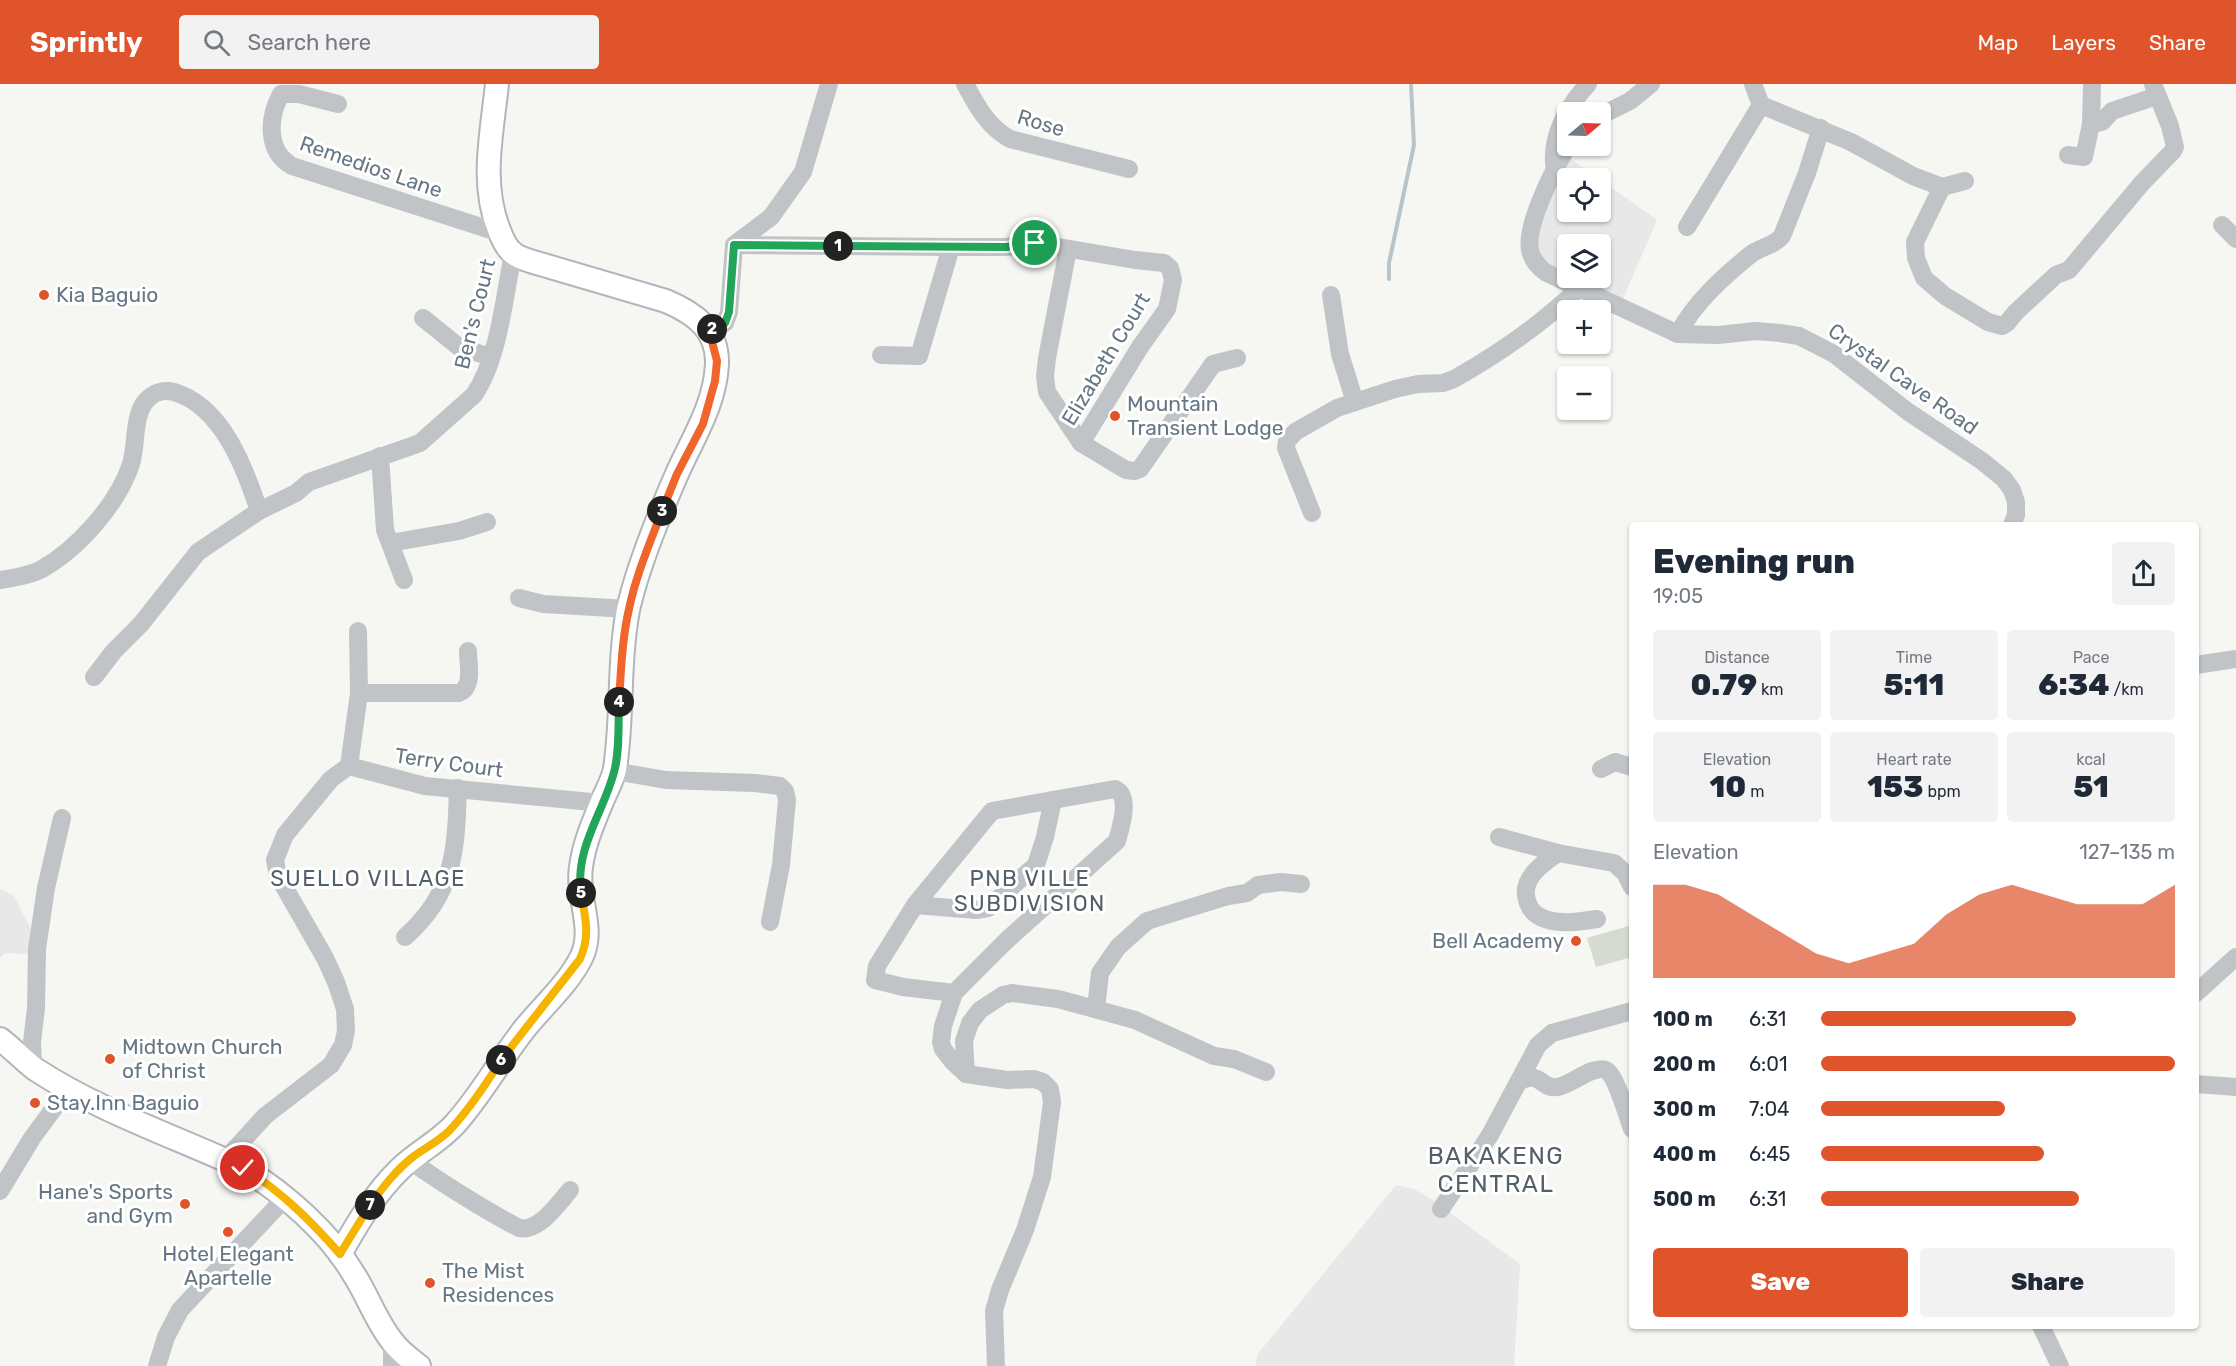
<!DOCTYPE html>
<meta charset="utf-8">
<style>
body{margin:0;font-family:Rubik,sans-serif;background:#f2f2f3;color:#1f2937;height:100vh;display:flex;flex-direction:column;font-size:22px;white-space:nowrap}
*{box-sizing:border-box;margin:0}
p{font-size:20px;color:#747a83}
.icon{flex:none;width:33px;height:33px;fill:none;stroke:currentColor;stroke-width:2;stroke-linecap:round;stroke-linejoin:round}
.map{position:relative;flex:1;overflow:hidden}
.side{position:absolute;left:1629px;top:438px;width:570px;height:807px;display:flex;flex-direction:column;background:#fff;border-radius:6px;box-shadow:0 2px 4px #0004}
.side>*{flex:none}
.needle{width:39px;rotate:71deg}
.tools{position:absolute;left:1557px;top:18px;display:grid;gap:12px}
.tools a{display:grid;place-items:center;width:54px;height:54px;border-radius:6px;background:#fff;box-shadow:0 2px 4px #0004;font-size:30px}
.pin{position:absolute;display:grid;place-items:center;width:51px;height:51px;color:#fff;margin:-26px;border:3px solid #fff;border-radius:50%;box-shadow:0 2px 6px #0007}
.km{position:absolute;width:30px;height:30px;margin:-15px;border-radius:50%;background:#222;color:#fff;font-size:16px;line-height:30px;text-align:center}
.round{display:grid;place-items:center;flex:none;width:63px;height:63px;border-radius:6px;background:#f2f2f3}
.headline{display:flex;align-items:center;justify-content:space-between;height:102px;padding:0 24px}
h1{font-size:33px;font-weight:800;line-height:45px}
.stats{display:grid;grid-template-columns:repeat(3,1fr);gap:9px;height:102px;padding:6px 24px}
.stats div{display:grid;align-content:center;border-radius:6px;background:#f2f2f3;text-align:center}
.stats b{font-size:30px;font-weight:800}
.stats small{font-size:16px;font-weight:400}
.stats p{font-size:16px}
.chart{height:168px;padding:12px 24px}
.chart p{display:flex;justify-content:space-between}
.chart svg{width:100%;height:108px;margin-top:6px;fill:#df542a;opacity:.7}
.primary-button{display:flex;gap:12px;margin-top:auto;padding:12px 24px}
.primary-button a{flex:1;height:69px;border-radius:6px;background:#df542a;color:#fff;font-size:24px;font-weight:800;line-height:69px;text-align:center}
.primary-button a+a{background:#f2f2f3;color:#1f2937}
ul{padding:0 24px;list-style:none;font-size:20px}
li{display:grid;grid-template-columns:96px 72px 1fr;align-items:center;height:45px}
li i{height:15px;border-radius:8px;background:#df542a}
header{display:flex;align-items:center;gap:36px;box-sizing:border-box;height:84px;padding:0 30px;background:#df542a;color:#fff}
header strong{font-size:28px}
nav{display:flex;gap:33px;margin-inline-start:auto;font-size:21px}
.search{width:420px;height:54px;background:#f2f2f3;display:flex;align-items:center;gap:15px;box-sizing:border-box;padding:0 21px;border-radius:6px;color:#747a83;font-size:22px}
.map>svg:first-child{display:block}
.built{fill:#e7e8e7;fill-rule:evenodd}
.green{fill:#d6dbd2}
.lines{fill:none;stroke-linecap:round;stroke-linejoin:round}
.stream{stroke:#b8c4c8;stroke-width:4}
.major-casing{stroke:#b1b6ba;stroke-width:26}
.minor{stroke:#c0c4c7;stroke-width:18}
.major{stroke:#fff;stroke-width:22}
.split-1-casing{stroke:#fff;stroke-width:12}
.split-2-casing{stroke:#fff;stroke-width:12}
.split-3-casing{stroke:#fff;stroke-width:12}
.split-4-casing{stroke:#fff;stroke-width:12}
.split-5-casing{stroke:#fff;stroke-width:12}
.split-6-casing{stroke:#fff;stroke-width:12}
.split-7-casing{stroke:#fff;stroke-width:12}
.split-8-casing{stroke:#fff;stroke-width:12}
.split-1{stroke:#22a559;stroke-width:8}
.split-2{stroke:#22a559;stroke-width:8}
.split-3{stroke:#f0652b;stroke-width:8}
.split-4{stroke:#f0652b;stroke-width:8}
.split-5{stroke:#22a559;stroke-width:8}
.split-6{stroke:#f5b400;stroke-width:8}
.split-7{stroke:#f5b400;stroke-width:8}
.split-8{stroke:#f5b400;stroke-width:8}
.poi-dot{fill:#df542a;stroke:#fff;stroke-width:2}
.labels{text-anchor:middle;stroke-width:6;stroke-linejoin:round;paint-order:stroke}
.street-label{font-size:21px;fill:#667784;stroke:#fff}
.poi-label{font-size:21px;fill:#667784;stroke:#fff;text-anchor:start}
.neighbourhood-label{font-size:22px;letter-spacing:1.5px;fill:#546069;stroke:#fff}
.quarter-label{font-size:24px;letter-spacing:1.5px;fill:#546069;stroke:#fff}
</style>
<header>
<strong>Sprintly</strong>
<div class="search"><svg class="icon" aria-label="search" viewBox="0 0 24 24"><circle cx="10" cy="10" r="6"/><path d="M15 15l6 6"/></svg>Search here</div>
<nav><a>Map</a><a>Layers</a><a>Share</a></nav>
</header>
<div class="map">
<svg width="2236" height="1282" viewBox="0 0 2236 1282">
<rect width="100%" height="100%" fill="#f6f6f3"/>
<!-- built -->
<g class="built">
<path d="M1566,72L1598,94H1568V128H1600L1601,96L1657,136L1618,226L1548,188L1535,152ZM1568,160H1600V194H1568Z"/>
<polygon points="0,805 14,812 35,853 27,870 5,869 0,874"/>
<polygon points="1396,1101 1414,1105 1430,1114 1520,1180 1514,1282 1256,1282 1257,1271"/>
</g>
<!-- green -->
<polygon class="green" points="1632,841 1632,873 1596,883 1587,854"/>
<g class="lines">
<!-- stream -->
<polyline class="stream" points="1389,195 1389,179 1414,61 1411,0"/>
<defs>
<g id="major">
<path d="M0,955C12,964 23,976 35,985C97,1026 176,1053 243,1084C284,1109 329,1148 353,1189C367,1210 376,1237 392,1257C399,1267 410,1275 419,1282"/>
<path d="M340,1170C357,1140 375,1109 400,1085C417,1068 439,1058 455,1040C482,1010 501,974 526,943C544,921 568,900 581,874C596,845 576,814 581,783C584,759 594,737 603,715C607,706 613,695 615,685C623,632 618,579 628,526C637,485 659,431 676,392C692,355 715,322 717,280C718,245 694,229 666,217L530,177C524,175 517,173 513,169C506,164 502,154 499,146C480,99 492,49 497,0"/>
</g>
</defs>
<!-- major casing -->
<use href="#major" class="major-casing"/>
<!-- minor -->
<g class="minor">
<path d="M965,0C977,22 987,42 1010,55L1129,85"/>
<polyline points="1753,0 1761,21"/>
<path d="M338,20L299,10H281C268,34 266,67 292,82L500,149"/>
<polyline points="1761,21 1851,58 1913,92 1942,103"/>
<polyline points="1600,32 1630,17 1651,0"/>
<polyline points="2091,40 2102,38 2112,27 2157,12"/>
<path d="M1568,62C1555,83 1525,141 1530,166C1532,176 1538,182 1545,188L1678,250L1718,251L1756,247L1780,249L1799,252L1834,270L1907,327L1982,377L2004,395L2012,406L2016,418V431L2012,441"/>
<polyline points="2068,71 2084,73 2091,40 2092,0"/>
<path d="M1554,80C1552,50 1568,22 1588,0"/>
<polyline points="1965,97 1942,103 1915,158 1916,174 1924,194 1945,212 1988,238 2002,242 2007,239 2016,228 2056,191 2069,186 2142,99 2173,67 2175,63 2170,42 2153,0"/>
<polyline points="2222,141 2236,155"/>
<polyline points="1687,143 1761,21"/>
<polyline points="734,161 951,163 1006,163 1035,159 1135,176 1164,179 1170,184 1173,196 1167,225 1140,263 1081,359"/>
<polyline points="1068,165 1047,274 1045,292 1047,308 1081,359 1126,386 1135,387 1140,385 1213,280 1237,274"/>
<polyline points="1331,211 1340,270 1355,318"/>
<polyline points="423,234 459,263 491,273"/>
<polyline points="709,246 725,239 729,228 734,161 771,133 803,88 829,0"/>
<path d="M1678,250C1694,219 1723,193 1750,171C1760,163 1774,162 1782,152L1807,89L1821,44"/>
<polyline points="881,271 919,272 951,163"/>
<polyline points="380,372 385,446 404,496"/>
<path d="M1312,429L1286,364L1287,357L1295,348L1337,324L1395,305L1418,300L1443,299L1454,295C1500,269 1541,241 1579,204"/>
<polyline points="390,459 459,447 487,438"/>
<path d="M0,496C13,494 28,492 40,486C77,466 118,420 131,380C137,360 133,334 145,318C152,309 163,305 174,308C222,322 245,384 259,427"/>
<polyline points="519,514 543,520 628,525"/>
<polyline points="2196,581 2236,575"/>
<path d="M94,593L114,567L141,540L198,468L259,427L296,409L309,398L420,359L474,311C499,274 504,214 513,170"/>
<path d="M359,609H459C474,603 468,581 468,567"/>
<polyline points="349,682 425,702 602,719"/>
<polyline points="349,682 359,609 358,547"/>
<polyline points="1601,685 1615,678 1632,683"/>
<polyline points="614,687 666,696 755,699 780,702 785,707 787,716 781,781 770,838"/>
<polyline points="1499,753 1558,769 1614,779 1625,789 1632,803"/>
<path d="M1558,769C1543,779 1520,795 1527,816C1528,821 1532,828 1537,831C1553,842 1579,838 1597,835"/>
<polyline points="915,821 976,826 988,824 1036,781 1045,753 1053,716"/>
<path d="M405,853C455,809 456,766 458,704"/>
<path d="M954,909L903,903L875,896L877,882L915,821L992,727L1115,705C1131,712 1121,743 1117,757L1007,856L954,909L943,942L941,958L943,965L953,978L966,990L1007,996L1034,995L1043,998L1050,1005L1052,1018L1042,1093L1025,1146L1000,1206L994,1227L996,1282"/>
<polyline points="2196,909 2236,873"/>
<polyline points="1096,925 1100,889 1118,863 1147,837 1228,812 1247,809 1258,801 1281,798 1301,800"/>
<polyline points="33,983 32,958 36,924 37,865 46,804 62,734"/>
<polyline points="966,990 964,957 970,939 980,926 1003,911 1012,909 1058,915 1135,936 1214,972 1234,975 1266,988"/>
<path d="M1520,997C1541,986 1541,1006 1558,1003C1570,1000 1581,991 1592,987C1596,986 1602,984 1606,986C1615,989 1628,1034 1632,1045"/>
<polyline points="2196,1000 2236,1003"/>
<polyline points="225,1076 265,1032 331,981 343,961 346,947 345,925 336,898 325,874 278,792 275,776 285,751 331,695 349,682"/>
<path d="M409,1076C445,1101 481,1124 519,1144C539,1148 558,1120 570,1106"/>
<polyline points="0,1107 32,1054 69,1004"/>
<polyline points="1441,1125 1490,1051 1538,961 1552,949 1632,927"/>
<polyline points="2041,1242 2060,1282"/>
<polyline points="392,1258 392,1282"/>
<polyline points="157,1282 166,1253 180,1226 285,1114"/>
</g>
<!-- major -->
<use href="#major" class="major"/>
</g>
<g class="lines">
<defs>
<polyline id="split-1" points="838,162 1006,163 1035,159"/>
<polyline id="split-2" points="712,245 725,239 729,228 734,161 838,162"/>
<polyline id="split-3" points="662,427 677,390 703,340 715,297 717,277 709,246 712,245"/>
<path id="split-4" d="M619,618C621,587 622,555 629,525C636,491 650,459 662,427"/>
<path id="split-5" d="M581,809C575,763 603,730 614,688C620,667 618,640 619,618"/>
<path id="split-6" d="M501,976L580,875C591,850 585,834 581,809"/>
<path id="split-7" d="M370,1121C383,1103 396,1086 414,1072C425,1064 437,1058 448,1048C469,1026 485,1002 501,976"/>
<path id="split-8" d="M243,1084C281,1107 311,1137 340,1170L370,1121"/>
</defs>
<!-- split-1 casing -->
<use href="#split-1" class="split-1-casing"/>
<!-- split-2 casing -->
<use href="#split-2" class="split-2-casing"/>
<!-- split-3 casing -->
<use href="#split-3" class="split-3-casing"/>
<!-- split-4 casing -->
<use href="#split-4" class="split-4-casing"/>
<!-- split-5 casing -->
<use href="#split-5" class="split-5-casing"/>
<!-- split-6 casing -->
<use href="#split-6" class="split-6-casing"/>
<!-- split-7 casing -->
<use href="#split-7" class="split-7-casing"/>
<!-- split-8 casing -->
<use href="#split-8" class="split-8-casing"/>
<!-- split-1 -->
<use href="#split-1" class="split-1"/>
<!-- split-2 -->
<use href="#split-2" class="split-2"/>
<!-- split-3 -->
<use href="#split-3" class="split-3"/>
<!-- split-4 -->
<use href="#split-4" class="split-4"/>
<!-- split-5 -->
<use href="#split-5" class="split-5"/>
<!-- split-6 -->
<use href="#split-6" class="split-6"/>
<!-- split-7 -->
<use href="#split-7" class="split-7"/>
<!-- split-8 -->
<use href="#split-8" class="split-8"/>
</g>
<!-- markers -->
<g class="poi-dot">
<circle cx="44" cy="211" r="6"/>
<circle cx="1115" cy="332" r="6"/>
<circle cx="1576" cy="857" r="6"/>
<circle cx="110" cy="975" r="6"/>
<circle cx="35" cy="1019" r="6"/>
<circle cx="185" cy="1120" r="6"/>
<circle cx="228" cy="1148" r="6"/>
<circle cx="430" cy="1199" r="6"/>
</g>
<g class="labels">
<!-- street labels -->
<g class="street-label">
<text transform="translate(1041 39) rotate(17)" y="7">Rose</text>
<text transform="translate(371 83) rotate(19)" y="7">Remedios Lane</text>
<text transform="translate(475 230) rotate(-76)" y="7">Ben's Court</text>
<text transform="translate(1106 275) rotate(-59)" y="7">Elizabeth Court</text>
<text transform="translate(1903 295) rotate(35)" y="7">Crystal Cave Road</text>
<text transform="translate(449 679) rotate(8)" y="7">Terry Court</text>
</g>
<!-- poi labels -->
<g class="poi-label">
<text x="56" y="218">Kia Baguio</text>
<text x="1127" y="327">Mountain<tspan x="1127" dy="24">Transient Lodge</tspan></text>
<text x="1564" y="864" text-anchor="end">Bell Academy</text>
<text x="122" y="970">Midtown Church<tspan x="122" dy="24">of Christ</tspan></text>
<text x="47" y="1026">Stay.Inn Baguio</text>
<text x="173" y="1115" text-anchor="end">Hane's Sports<tspan x="173" dy="24">and Gym</tspan></text>
<text x="228" y="1177" text-anchor="middle">Hotel Elegant<tspan x="228" dy="24">Apartelle</tspan></text>
<text x="442" y="1194">The Mist<tspan x="442" dy="24">Residences</tspan></text>
</g>
<!-- neighbourhood labels -->
<g class="neighbourhood-label">
<text x="368" y="802">SUELLO VILLAGE</text>
<text x="1030" y="802">PNB VILLE<tspan x="1030" dy="25">SUBDIVISION</tspan></text>
</g>
<!-- quarter labels -->
<g class="quarter-label">
<text x="1496" y="1080">BAKAKENG<tspan x="1496" dy="28">CENTRAL</tspan></text>
</g>
</g>
</svg>
<div class="tools">
<a><svg class="needle" viewBox="-14 -14 28 28"><path d="M0-13l5 13h-10z" fill="#e53935"/><path d="M0 13l5-13h-10z" fill="#747a83"/></svg></a>
<a><svg class="icon" aria-label="locate" viewBox="0 0 24 24"><circle cx="12" cy="12" r="6"/><path d="M12 2v4M12 18v4M2 12h4M18 12h4"/></svg></a>
<a><svg class="icon" aria-label="layers" viewBox="0 0 24 24"><path d="M12 4l9 5-9 5-9-5zM3 14l9 5 9-5"/></svg></a>
<a>+</a>
<a>−</a>
</div>
<div class="pin" style="left:1035px;top:159px;background:#1e9e55"><svg class="icon" aria-label="arrive" viewBox="0 0 24 24"><path d="M6 21V4h12l-3 4 3 4H6"/></svg></div>
<div class="pin" style="left:243px;top:1084px;background:#d93025"><svg class="icon" aria-label="check" viewBox="0 0 24 24"><path d="M5 12l5 5 9-10"/></svg></div>
<b class="km" style="left:838px;top:162px">1</b>
<b class="km" style="left:712px;top:245px">2</b>
<b class="km" style="left:662px;top:427px">3</b>
<b class="km" style="left:619px;top:618px">4</b>
<b class="km" style="left:581px;top:809px">5</b>
<b class="km" style="left:501px;top:976px">6</b>
<b class="km" style="left:370px;top:1121px">7</b>
<section class="side">
<div class="headline"><div><h1>Evening run</h1><p>19:05</p></div><a class="round"><svg class="icon" aria-label="share" viewBox="0 0 24 24"><path d="M12 15V3M7 8l5-5 5 5M5 13v7h14v-7"/></svg></a></div>
<div class="stats">
<div><p>Distance</p><b>0.79<small> km</small></b></div>
<div><p>Time</p><b>5:11</b></div>
<div><p>Pace</p><b>6:34<small> /km</small></b></div>
</div>
<div class="stats">
<div><p>Elevation</p><b>10<small> m</small></b></div>
<div><p>Heart rate</p><b>153<small> bpm</small></b></div>
<div><p>kcal</p><b>51</b></div>
</div>
<div class="chart"><p><span>Elevation</span>127–135 m</p>
<svg viewBox="0 0 160 44" preserveAspectRatio="none"><path d="M0 44V6L10 6L20 10L30 18L40 26L50 34L60 38L70 34L80 30L90 18L100 10L110 6L120 10L130 14L140 14L150 14L160 6V44z"/></svg>
</div>
<ul>
<li><b>100 m</b>6:31<i style="width:72%"></i></li>
<li><b>200 m</b>6:01<i style="width:100%"></i></li>
<li><b>300 m</b>7:04<i style="width:52%"></i></li>
<li><b>400 m</b>6:45<i style="width:63%"></i></li>
<li><b>500 m</b>6:31<i style="width:73%"></i></li>
</ul>
<div class="primary-button"><a>Save</a><a>Share</a></div>
</section>
</div>
